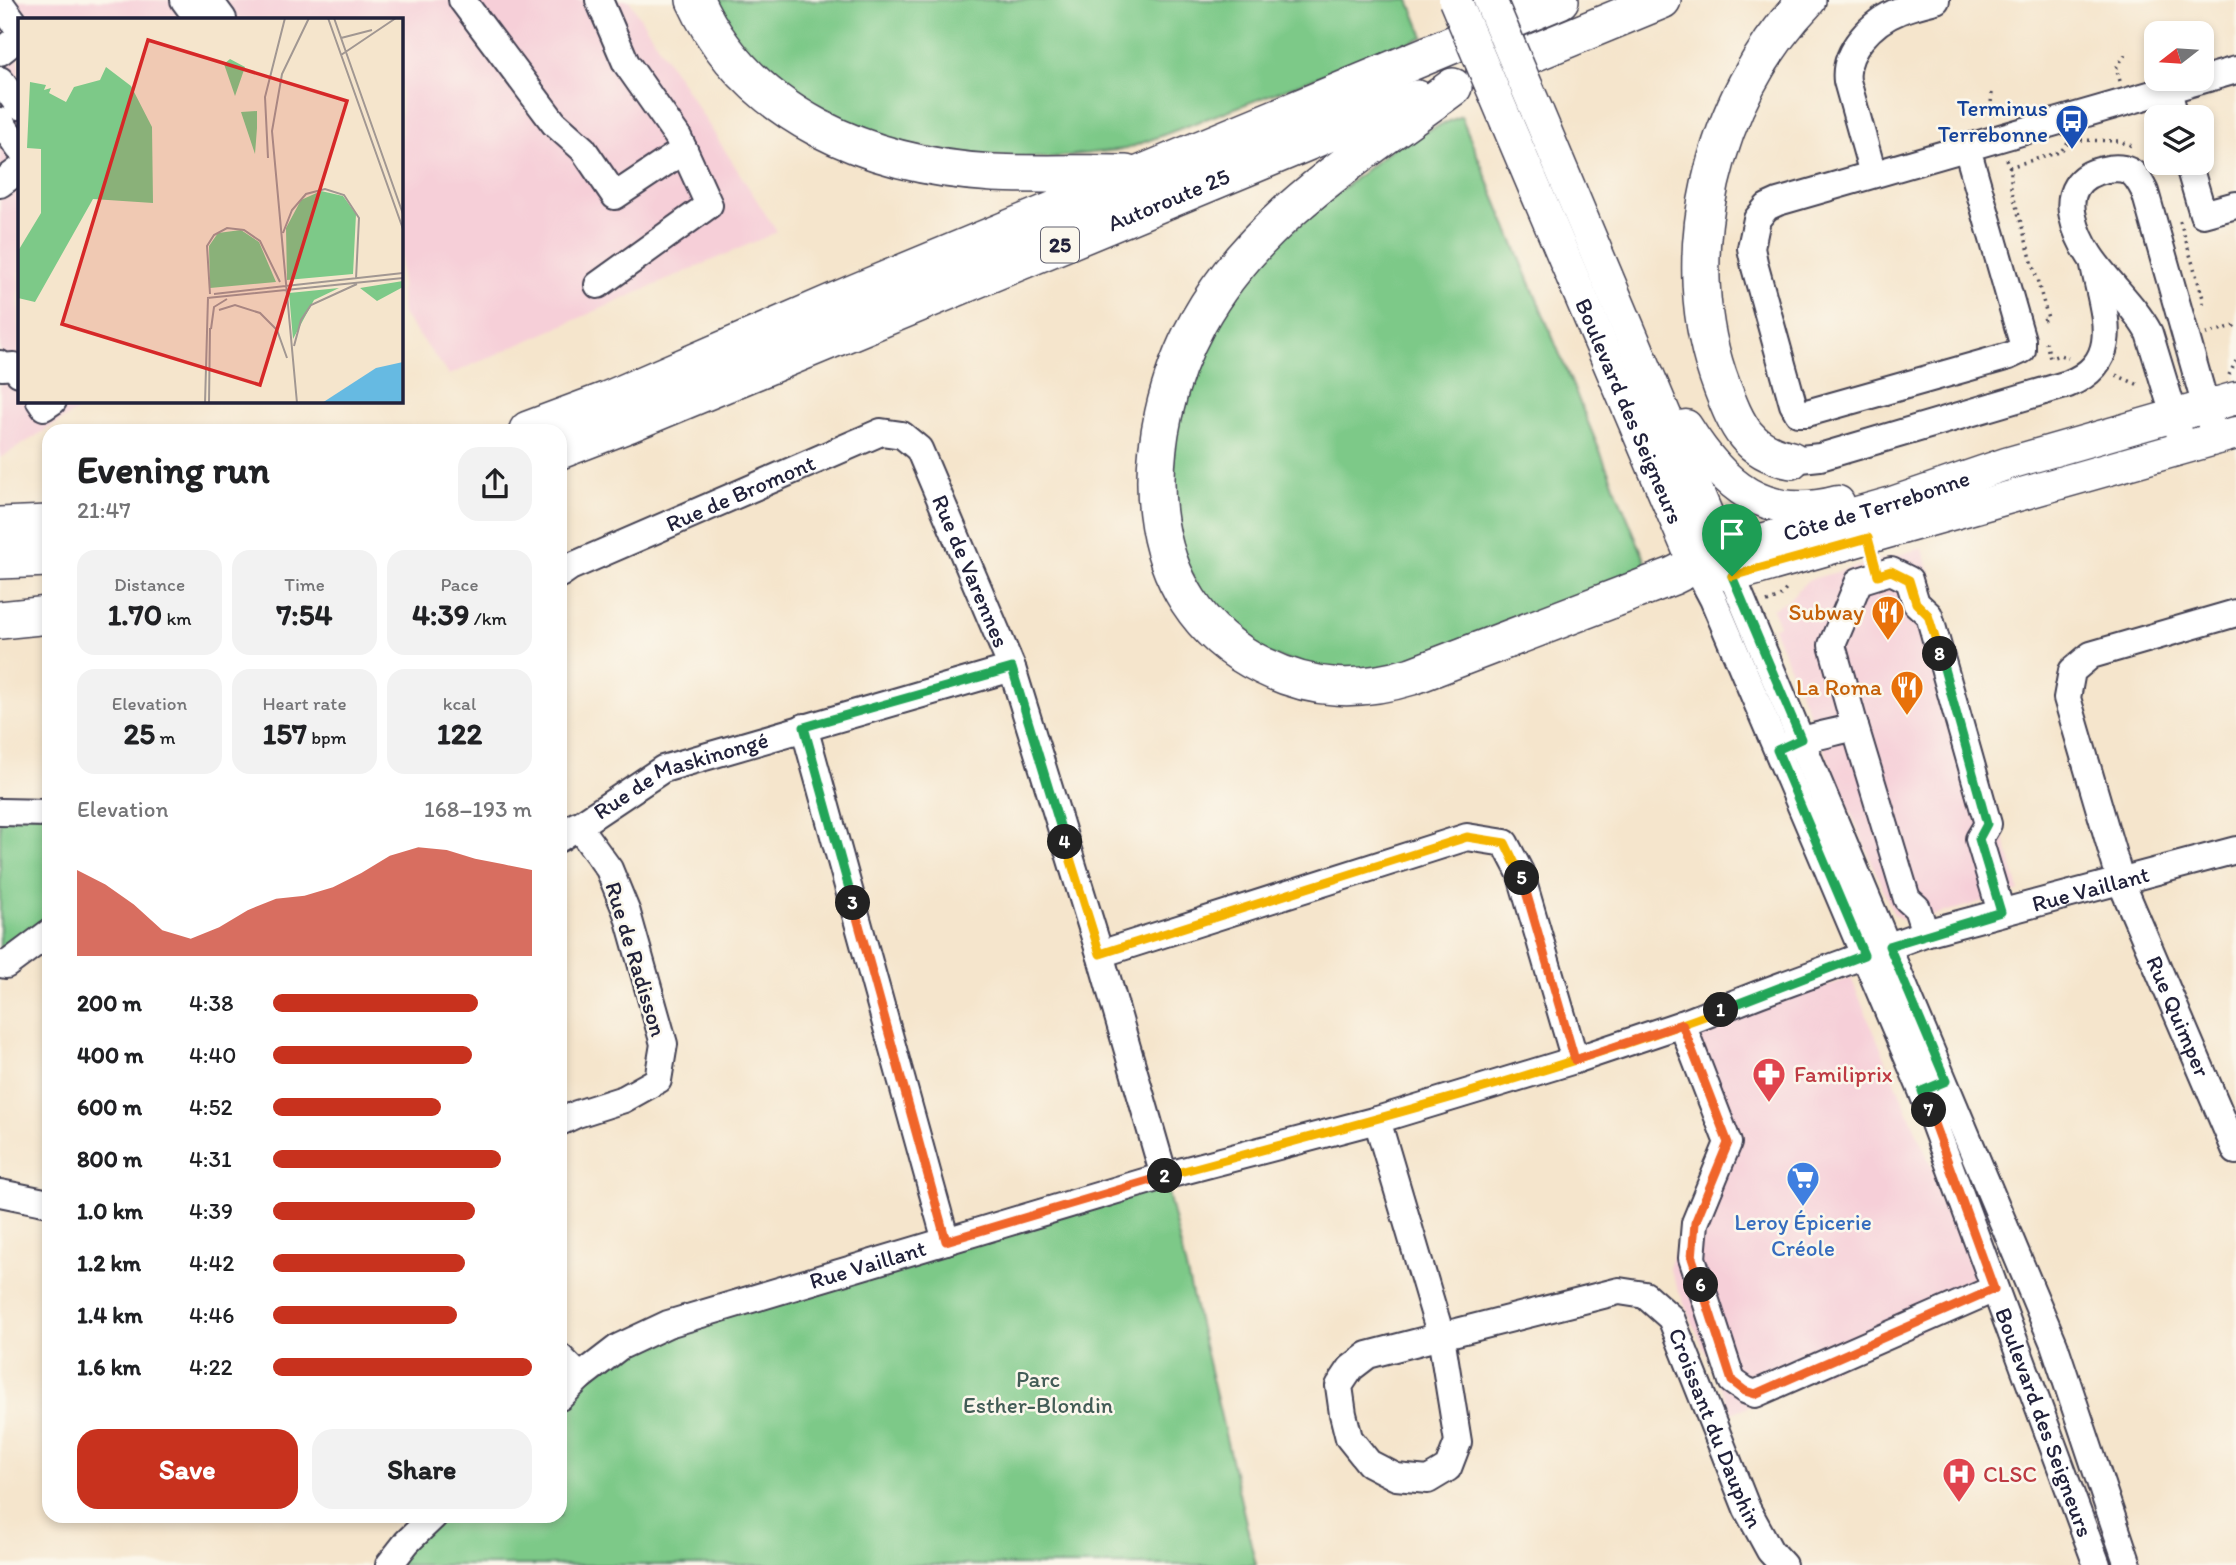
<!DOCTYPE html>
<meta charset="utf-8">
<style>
body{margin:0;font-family:Itim,sans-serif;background:#f2f2f2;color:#202124;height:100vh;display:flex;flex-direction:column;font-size:26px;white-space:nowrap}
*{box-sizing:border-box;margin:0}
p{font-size:23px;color:#757577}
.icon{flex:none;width:38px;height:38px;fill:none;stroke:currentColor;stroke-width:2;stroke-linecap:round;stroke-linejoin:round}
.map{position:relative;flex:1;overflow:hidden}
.side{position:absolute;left:42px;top:424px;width:525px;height:1099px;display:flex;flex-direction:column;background:#fff;border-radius:21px;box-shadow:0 4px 10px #0003}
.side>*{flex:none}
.needle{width:46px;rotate:253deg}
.fabs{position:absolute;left:2144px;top:21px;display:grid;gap:14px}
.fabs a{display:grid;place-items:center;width:70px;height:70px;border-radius:14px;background:#fff;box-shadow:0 4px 10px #0003;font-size:35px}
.pin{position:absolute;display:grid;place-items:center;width:60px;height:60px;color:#fff;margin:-72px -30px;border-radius:50% 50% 50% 0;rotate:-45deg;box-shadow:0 0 7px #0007}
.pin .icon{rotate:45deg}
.km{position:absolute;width:35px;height:35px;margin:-18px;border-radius:50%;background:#222;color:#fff;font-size:19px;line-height:35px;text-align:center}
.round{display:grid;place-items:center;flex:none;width:74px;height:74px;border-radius:21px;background:#f2f2f2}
.head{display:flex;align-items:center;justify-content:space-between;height:119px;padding:0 35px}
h1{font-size:38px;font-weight:700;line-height:52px}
.stats{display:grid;grid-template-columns:repeat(3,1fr);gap:10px;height:119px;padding:7px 35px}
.stats div{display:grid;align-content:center;border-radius:18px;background:#f2f2f2;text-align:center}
.stats b{font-size:30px;font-weight:700}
.stats small{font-size:19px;font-weight:400}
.stats p{font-size:19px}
.chart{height:196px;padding:14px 35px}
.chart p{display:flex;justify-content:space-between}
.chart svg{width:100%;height:126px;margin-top:7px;fill:#c8321e;opacity:.7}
.action{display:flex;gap:14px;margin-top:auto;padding:14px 35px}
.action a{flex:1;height:80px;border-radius:21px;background:#c8321e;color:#fff;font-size:28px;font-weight:700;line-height:80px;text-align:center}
.action a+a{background:#f2f2f2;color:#202124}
ul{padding:0 35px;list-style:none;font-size:23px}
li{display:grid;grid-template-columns:112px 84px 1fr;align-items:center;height:52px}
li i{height:18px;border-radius:9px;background:#c8321e}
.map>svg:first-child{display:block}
.built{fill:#f6cfd8}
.green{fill:#7dc988;stroke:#507662;stroke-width:2}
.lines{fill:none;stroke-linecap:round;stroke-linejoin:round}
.minor-casing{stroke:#423f51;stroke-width:30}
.major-casing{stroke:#423f51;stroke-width:35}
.highway-casing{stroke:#423f51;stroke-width:40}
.path{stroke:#423f51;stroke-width:3.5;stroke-dasharray:2 5;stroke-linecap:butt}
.minor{stroke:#fff;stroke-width:26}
.major{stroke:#fff;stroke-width:32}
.highway{stroke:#fff;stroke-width:37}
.major-bridge-casing{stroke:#423f51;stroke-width:35;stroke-linecap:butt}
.major-bridge{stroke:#fff;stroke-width:32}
.split-1-casing{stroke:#fff;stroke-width:14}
.split-2-casing{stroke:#fff;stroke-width:14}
.split-3-casing{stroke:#fff;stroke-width:14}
.split-4-casing{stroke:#fff;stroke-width:14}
.split-5-casing{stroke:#fff;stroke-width:14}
.split-6-casing{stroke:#fff;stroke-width:14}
.split-7-casing{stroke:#fff;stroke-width:14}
.split-8-casing{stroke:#fff;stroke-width:14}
.split-9-casing{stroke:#fff;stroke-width:14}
.split-1{stroke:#22a559;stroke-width:9}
.split-2{stroke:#f5b400;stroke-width:9}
.split-3{stroke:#f0652b;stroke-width:9}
.split-4{stroke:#22a559;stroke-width:9}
.split-5{stroke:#f5b400;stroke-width:9}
.split-6{stroke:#f0652b;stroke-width:9}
.split-7{stroke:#f0652b;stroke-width:9}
.split-8{stroke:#22a559;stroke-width:9}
.split-9{stroke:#f5b400;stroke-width:9}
.labels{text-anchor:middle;stroke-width:5;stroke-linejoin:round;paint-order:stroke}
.shield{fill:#fbf7ec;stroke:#636270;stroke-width:2}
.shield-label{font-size:21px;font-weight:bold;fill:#22223b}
.transit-label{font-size:23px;fill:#164399;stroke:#fbf7ec;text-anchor:end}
.street-label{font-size:23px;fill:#22223b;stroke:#fbf7ec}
.food-label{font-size:23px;fill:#c56008;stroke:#fbf7ec;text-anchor:end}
.health-label{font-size:23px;fill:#be3a42;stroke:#fbf7ec;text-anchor:start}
.shop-label{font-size:23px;fill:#366cbe;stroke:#fbf7ec}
.park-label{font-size:23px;fill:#425c56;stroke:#fbf7ec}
.inset-road{fill:none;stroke:#a19792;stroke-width:2}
.view{fill:#d62828;fill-opacity:0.15;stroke:#d62828;stroke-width:3.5}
.inset-edge{fill:none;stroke:#22223b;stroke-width:3.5}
</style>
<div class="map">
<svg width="2236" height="1565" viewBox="0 0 2236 1565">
<rect width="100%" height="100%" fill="#fbf7ec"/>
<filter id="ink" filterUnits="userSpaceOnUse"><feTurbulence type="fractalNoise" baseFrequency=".0143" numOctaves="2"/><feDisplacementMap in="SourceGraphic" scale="14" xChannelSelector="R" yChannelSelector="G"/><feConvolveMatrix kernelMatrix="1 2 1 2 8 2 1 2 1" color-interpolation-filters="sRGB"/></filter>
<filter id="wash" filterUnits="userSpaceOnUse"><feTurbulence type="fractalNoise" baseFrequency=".00686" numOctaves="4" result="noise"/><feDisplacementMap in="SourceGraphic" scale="28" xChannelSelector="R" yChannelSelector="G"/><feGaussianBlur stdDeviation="1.57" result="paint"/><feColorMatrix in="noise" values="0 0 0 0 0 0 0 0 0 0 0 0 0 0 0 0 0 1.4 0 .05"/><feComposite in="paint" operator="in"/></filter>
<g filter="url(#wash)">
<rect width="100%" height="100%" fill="#f5e5cc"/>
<!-- built -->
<g class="built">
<polygon points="0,0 629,0 777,232 449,375 401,312 401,19 19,19 19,401 93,401 0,458"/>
<polygon points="1923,548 2019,891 1907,923 1893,913 1773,628 1779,625 1772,609 1786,602 1808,580"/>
<polygon points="1851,978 1989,1301 1732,1413 1669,1268 1717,1138 1674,1035"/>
</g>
<!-- green -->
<g class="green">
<polygon points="713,0 1409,0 1424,37 1126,149 1049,158 961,155 879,139 816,110 768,77 740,45"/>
<polygon points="1461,116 1650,572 1397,666 1345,673 1267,655 1212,614 1173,541 1172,422 1212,325 1278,242 1397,144"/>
<polygon points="0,812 49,813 49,933 0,964"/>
<polygon points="1164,1176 1256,1565 392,1565 435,1516 560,1516 560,1400 619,1347"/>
</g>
</g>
<g filter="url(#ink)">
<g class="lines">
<defs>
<g id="minor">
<polyline points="184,0 198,19"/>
<polyline points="209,0 223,19"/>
<polyline points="462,0 554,123 583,149 615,196 684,150"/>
<polyline points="0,3 19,29"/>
<polyline points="0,52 19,37"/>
<polyline points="0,80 19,106"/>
<polyline points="2168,90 2175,117"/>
<polyline points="0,121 19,148"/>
<polyline points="1967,148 2022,340 2022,350 2009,356 1807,413 1798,413 1793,404 1755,267 1751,248 1757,219 1767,207 1778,202 2236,70"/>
<polyline points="2188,163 2203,214 2236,205"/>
<path d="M1873,174L1847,81C1843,51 1873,21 1899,11C1911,6 1924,3 1936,0"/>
<polyline points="0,184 19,170"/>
<polyline points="598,285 709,205 678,137 626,63 599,0"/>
<polyline points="0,364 2,367 14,366 19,373"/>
<polyline points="40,401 44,407 53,401"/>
<path d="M2184,448L2149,333C2127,292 2083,265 2073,217C2067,193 2078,175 2103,170C2111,168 2121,167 2129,171C2137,175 2141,184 2145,192L2215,439"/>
<path d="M1791,460L1820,457L2068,384C2125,361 2103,312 2094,265"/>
<path id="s1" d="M1695,565L1713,599L1922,1091L2097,1565"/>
<path id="s2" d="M560,574L570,567L881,432L902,435L919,449L1012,668L1100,954L1164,1176"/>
<polyline points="1732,576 2054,1344 2128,1565"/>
<path id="s3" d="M2236,613L2091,655L2072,671L2067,698L2121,882L2236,1151"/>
<polyline points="804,727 946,1241"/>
<polyline points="1855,727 1832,645 1859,581 1891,571 1909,580 1916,603 1929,615 1988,824 1979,839 2001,912"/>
<path d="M1788,745C1808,737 1833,733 1855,727L1907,899L1917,908L1925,933"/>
<polyline points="0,812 49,813"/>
<path id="s4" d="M560,838L663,769L1012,668"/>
<polyline points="1100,954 1467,837 1505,843 1520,872 1575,1060"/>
<polyline points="0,964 6,965 49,933"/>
<polyline points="1682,1024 1728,1143 1695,1223 1692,1258 1732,1381 1745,1390 1755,1394 1994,1289"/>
<path id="s5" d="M1377,1120L1441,1336L1458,1442L1448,1468L1428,1480L1396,1477L1369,1463L1349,1438L1343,1414L1339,1386L1351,1368L1368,1355L1441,1336L1619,1291L1645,1295L1671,1318L1747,1509L1770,1551L1783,1565"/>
<polyline points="560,1122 577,1114 624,1099 658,1080 664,1044 627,913 609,869 577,825"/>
<polyline points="0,1193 49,1203"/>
<polyline points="560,1357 580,1377"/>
<path id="s6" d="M560,1397L580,1377L619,1347L668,1324L1164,1176L1377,1120L1575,1060L1682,1024L1759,994L1925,933L2236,850"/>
<polyline points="389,1565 407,1542 434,1516"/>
</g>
<g id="major">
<polyline points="1537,111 1731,572"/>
<path id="s7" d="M1507,123L1695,565"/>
<path d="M1686,426C1723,485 1764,522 1838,502"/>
<path id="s8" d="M1695,565L1744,545L1892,503L2006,464L2236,398"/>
<polyline points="1695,565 1732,576 2236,433"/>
</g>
<g id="highway">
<path d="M695,0C748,117 871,166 993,173C1037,175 1082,173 1126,174"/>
<polyline points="1485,73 1662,0"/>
<path d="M1453,87C1360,156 1256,217 1198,322C1136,435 1131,602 1263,666C1313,691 1360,692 1412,676L1673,576L1695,565"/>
<polyline points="528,430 608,400 857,292 1560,0"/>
<path id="s9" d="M560,450L630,423L1377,113L1417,99"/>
<path d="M1791,460C1747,451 1737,426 1722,387C1673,258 1712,99 1807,0"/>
<polyline points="0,526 49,524"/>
<polyline points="0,560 49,558"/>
<polyline points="0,620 49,615"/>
</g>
</defs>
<!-- minor casing -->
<use href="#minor" class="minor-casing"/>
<!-- major casing -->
<use href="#major" class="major-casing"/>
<!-- highway casing -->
<use href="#highway" class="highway-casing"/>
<!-- path -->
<g class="path">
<polyline points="2120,81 2116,68 2125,55"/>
<polyline points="1992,93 1991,104 1995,117"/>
<polyline points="2081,140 2118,141 2132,146"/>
<polyline points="2007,159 2011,171 2011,188 2048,318 2040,321"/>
<polyline points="2009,167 2060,152 2070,141"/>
<polyline points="2180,221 2203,298 2203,308"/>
<polyline points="2206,334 2234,326 2236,323"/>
<polyline points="2046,342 2050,358 2060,355 2068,358"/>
<polyline points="2116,375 2141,386"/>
<polyline points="2229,375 2236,361"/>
<polyline points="1767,602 1780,597 1788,587"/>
</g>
<!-- minor -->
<use href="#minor" class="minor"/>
<!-- major -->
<use href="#major" class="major"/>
<!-- highway -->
<use href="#highway" class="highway"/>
<defs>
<g id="major-bridge">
<polyline points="1455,0 1507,123"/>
<polyline points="1490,0 1537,111"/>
</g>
</defs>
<!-- major-bridge casing -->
<use href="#major-bridge" class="major-bridge-casing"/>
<!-- major-bridge -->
<use href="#major-bridge" class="major-bridge"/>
</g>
</g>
<g class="lines" filter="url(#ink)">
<defs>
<polyline id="split-1" points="1721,1010 1864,955 1777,750 1801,739 1732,576"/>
<path id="split-2" d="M1165,1176C1352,1126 1540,1077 1721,1010"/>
<polyline id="split-3" points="853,903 946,1241 1165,1176"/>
<polyline id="split-4" points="853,903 804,727 1012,668 1065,842"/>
<polyline id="split-5" points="1065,842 1100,954 1467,837 1505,843 1522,878"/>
<polyline id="split-6" points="1522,878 1575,1060 1682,1024 1728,1143 1695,1223 1692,1258 1701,1285"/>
<polyline id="split-7" points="1701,1285 1732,1381 1745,1391 1755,1394 1994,1289 1929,1110"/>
<polyline id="split-8" points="1929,1110 1922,1091 1946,1081 1889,946 2001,912 1979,839 1987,824 1940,654"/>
<polyline id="split-9" points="1732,576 1868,538 1878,575 1891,571 1909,580 1916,603 1928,615 1940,654"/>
</defs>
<!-- split-1 casing -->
<use href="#split-1" class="split-1-casing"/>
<!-- split-2 casing -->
<use href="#split-2" class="split-2-casing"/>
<!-- split-3 casing -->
<use href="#split-3" class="split-3-casing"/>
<!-- split-4 casing -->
<use href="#split-4" class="split-4-casing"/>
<!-- split-5 casing -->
<use href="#split-5" class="split-5-casing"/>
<!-- split-6 casing -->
<use href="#split-6" class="split-6-casing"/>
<!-- split-7 casing -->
<use href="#split-7" class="split-7-casing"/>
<!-- split-8 casing -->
<use href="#split-8" class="split-8-casing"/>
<!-- split-9 casing -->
<use href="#split-9" class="split-9-casing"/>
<!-- split-1 -->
<use href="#split-1" class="split-1"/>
<!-- split-2 -->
<use href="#split-2" class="split-2"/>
<!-- split-3 -->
<use href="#split-3" class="split-3"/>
<!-- split-4 -->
<use href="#split-4" class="split-4"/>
<!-- split-5 -->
<use href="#split-5" class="split-5"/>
<!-- split-6 -->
<use href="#split-6" class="split-6"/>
<!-- split-7 -->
<use href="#split-7" class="split-7"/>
<!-- split-8 -->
<use href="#split-8" class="split-8"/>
<!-- split-9 -->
<use href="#split-9" class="split-9"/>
</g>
<!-- icons -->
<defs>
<symbol id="bus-pin" viewBox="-11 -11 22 30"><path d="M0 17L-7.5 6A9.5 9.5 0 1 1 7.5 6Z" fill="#1a4fb4" stroke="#fbf7ec"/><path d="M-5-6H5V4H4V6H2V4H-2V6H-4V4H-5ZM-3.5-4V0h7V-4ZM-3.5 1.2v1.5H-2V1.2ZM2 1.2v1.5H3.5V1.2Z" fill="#fff"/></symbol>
<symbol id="restaurant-pin" viewBox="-11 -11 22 30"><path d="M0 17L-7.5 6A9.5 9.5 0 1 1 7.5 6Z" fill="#e8710a" stroke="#fbf7ec"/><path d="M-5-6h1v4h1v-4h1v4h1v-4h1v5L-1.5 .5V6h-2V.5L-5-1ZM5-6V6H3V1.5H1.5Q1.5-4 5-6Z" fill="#fff"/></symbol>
<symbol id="pharmacy-pin" viewBox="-11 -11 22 30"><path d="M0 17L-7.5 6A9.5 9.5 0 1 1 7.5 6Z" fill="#e0444e" stroke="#fbf7ec"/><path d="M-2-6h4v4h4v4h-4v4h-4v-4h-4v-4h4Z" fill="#fff"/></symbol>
<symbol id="supermarket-pin" viewBox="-11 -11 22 30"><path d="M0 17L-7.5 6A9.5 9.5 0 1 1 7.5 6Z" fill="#3f7fe0" stroke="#fbf7ec"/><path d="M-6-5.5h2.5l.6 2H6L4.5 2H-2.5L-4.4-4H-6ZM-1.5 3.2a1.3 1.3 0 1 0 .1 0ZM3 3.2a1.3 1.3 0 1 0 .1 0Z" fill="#fff"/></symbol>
<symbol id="hospital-pin" viewBox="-11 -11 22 30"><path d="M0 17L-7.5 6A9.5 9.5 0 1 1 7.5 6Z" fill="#e0444e" stroke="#fbf7ec"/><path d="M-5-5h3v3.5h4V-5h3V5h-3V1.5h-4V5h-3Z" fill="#fff"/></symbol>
</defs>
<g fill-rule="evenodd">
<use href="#bus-pin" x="2053" y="102" width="38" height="52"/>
<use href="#restaurant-pin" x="1869" y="593" width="38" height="52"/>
<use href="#restaurant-pin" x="1888" y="668" width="38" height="52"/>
<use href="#pharmacy-pin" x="1750" y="1055" width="38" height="52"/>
<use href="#supermarket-pin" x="1784" y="1159" width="38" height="52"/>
<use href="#hospital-pin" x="1940" y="1455" width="38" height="52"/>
</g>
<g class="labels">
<!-- shield labels -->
<rect class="shield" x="1041" y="227.5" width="38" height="35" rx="5"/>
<g class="shield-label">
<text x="1060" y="252">25</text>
</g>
<!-- transit labels -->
<g class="transit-label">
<text x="2048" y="116">Terminus<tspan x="2048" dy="26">Terrebonne</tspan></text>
</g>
<!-- street labels -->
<g class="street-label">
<text dy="8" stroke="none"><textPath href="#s9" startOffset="658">Autoroute 25</textPath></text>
<text dy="8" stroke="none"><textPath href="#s7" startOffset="313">Boulevard des Seigneurs</textPath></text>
<text dy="8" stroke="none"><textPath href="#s2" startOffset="198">Rue de Bromont</textPath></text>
<text dy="8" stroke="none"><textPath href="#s8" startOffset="191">Côte de Terrebonne</textPath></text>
<text dy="8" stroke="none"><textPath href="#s2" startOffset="527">Rue de Varennes</textPath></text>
<text dy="8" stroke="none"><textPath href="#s4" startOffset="138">Rue de Maskinongé</textPath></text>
<text dy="8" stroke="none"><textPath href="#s6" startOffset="1620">Rue Vaillant</textPath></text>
<text transform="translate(636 959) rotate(73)" y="8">Rue de Radisson</text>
<text dy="8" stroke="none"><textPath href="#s3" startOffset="541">Rue Quimper</textPath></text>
<text dy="8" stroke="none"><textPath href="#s6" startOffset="340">Rue Vaillant</textPath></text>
<text dy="8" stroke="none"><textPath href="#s1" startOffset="926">Boulevard des Seigneurs</textPath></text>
<text dy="8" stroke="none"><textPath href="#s5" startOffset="1013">Croissant du Dauphin</textPath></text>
</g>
<!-- food labels -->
<g class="food-label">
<text x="1864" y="620">Subway</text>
<text x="1882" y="695">La Roma</text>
</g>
<!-- health labels -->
<g class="health-label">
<text x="1794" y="1082">Familiprix</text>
<text x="1983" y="1482">CLSC</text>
</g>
<!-- shop labels -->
<g class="shop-label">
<text x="1803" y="1230">Leroy Épicerie<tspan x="1803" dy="26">Créole</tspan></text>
</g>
<!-- park labels -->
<g class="park-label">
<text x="1038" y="1387">Parc<tspan x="1038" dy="26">Esther-Blondin</tspan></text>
</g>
</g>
<!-- overview -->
<g transform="translate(18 18)">
<rect width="385" height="385" fill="#f5e5cc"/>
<path d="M212,41L227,49L217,78L206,46ZM88,49L113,68L134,109L135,185L75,181L17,284L0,280V233L23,195V131L9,130L12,64L28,67L26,72L33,70L31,75L48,84L56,69L82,62ZM239,93V110L237,136L223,94ZM303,173L325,178L338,196L335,256L269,262L268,210L283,182ZM223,212L241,224L258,264L192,270L191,228L200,215ZM385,263V269L359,283L342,270ZM321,270L296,282L275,321L271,275Z" fill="#7dc988"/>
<path d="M385,344V385H304L358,350Z" fill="#66bae2"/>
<path class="inset-road" d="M310,0L385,211M316,0L385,196M323,20L354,12M323,37L378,0M250,140L247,79L267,0M265,215L274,192L288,176L307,171L326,177L341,200L338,261M192,276L189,228L196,217L209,210L226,212L242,223L262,264M196,276L385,255M189,280L385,260M201,292L217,287L242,295L259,312L269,340M193,311L196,289L209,281M276,328L283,302L293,287L339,266M187,385L190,279M191,385L192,310M279,385L254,113L264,56L291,0"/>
<path class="view" d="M130,22L329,83L242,367L44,306Z"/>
<rect width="385" height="385" class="inset-edge"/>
</g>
</svg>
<div class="fabs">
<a><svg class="needle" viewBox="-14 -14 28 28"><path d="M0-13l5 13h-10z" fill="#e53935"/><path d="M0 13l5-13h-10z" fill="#757577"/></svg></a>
<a><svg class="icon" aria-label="layers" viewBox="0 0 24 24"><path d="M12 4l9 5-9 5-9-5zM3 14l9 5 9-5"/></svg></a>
</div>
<div class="pin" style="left:1732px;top:576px;background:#1e9e55"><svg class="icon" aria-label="arrive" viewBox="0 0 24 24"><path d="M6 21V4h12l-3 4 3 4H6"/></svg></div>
<b class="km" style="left:1721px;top:1010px">1</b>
<b class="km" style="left:1165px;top:1176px">2</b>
<b class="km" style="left:853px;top:903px">3</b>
<b class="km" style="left:1065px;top:842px">4</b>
<b class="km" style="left:1522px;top:878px">5</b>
<b class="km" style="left:1701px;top:1285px">6</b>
<b class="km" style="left:1929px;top:1110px">7</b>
<b class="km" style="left:1940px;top:654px">8</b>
<section class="side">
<div class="head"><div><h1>Evening run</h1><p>21:47</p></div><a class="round"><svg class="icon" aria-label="share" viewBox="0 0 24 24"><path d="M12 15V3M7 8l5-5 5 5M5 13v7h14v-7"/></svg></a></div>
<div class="stats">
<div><p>Distance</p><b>1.70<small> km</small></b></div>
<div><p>Time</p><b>7:54</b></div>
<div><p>Pace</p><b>4:39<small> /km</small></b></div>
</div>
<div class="stats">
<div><p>Elevation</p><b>25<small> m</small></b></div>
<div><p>Heart rate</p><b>157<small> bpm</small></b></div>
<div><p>kcal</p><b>122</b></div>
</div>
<div class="chart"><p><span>Elevation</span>168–193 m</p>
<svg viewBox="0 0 160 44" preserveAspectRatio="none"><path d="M0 44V14L10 19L20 26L30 35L40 38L50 34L60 28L70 24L80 23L90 20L100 15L110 9L120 6L130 7L140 10L150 12L160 14V44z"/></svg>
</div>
<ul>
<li><b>200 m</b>4:38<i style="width:79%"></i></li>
<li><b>400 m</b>4:40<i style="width:77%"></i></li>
<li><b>600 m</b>4:52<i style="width:65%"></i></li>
<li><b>800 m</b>4:31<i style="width:88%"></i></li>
<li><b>1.0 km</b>4:39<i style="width:78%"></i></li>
<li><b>1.2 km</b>4:42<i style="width:74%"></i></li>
<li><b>1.4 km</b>4:46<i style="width:71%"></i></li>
<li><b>1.6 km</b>4:22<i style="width:100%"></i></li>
</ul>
<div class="action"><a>Save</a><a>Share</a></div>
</section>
</div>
